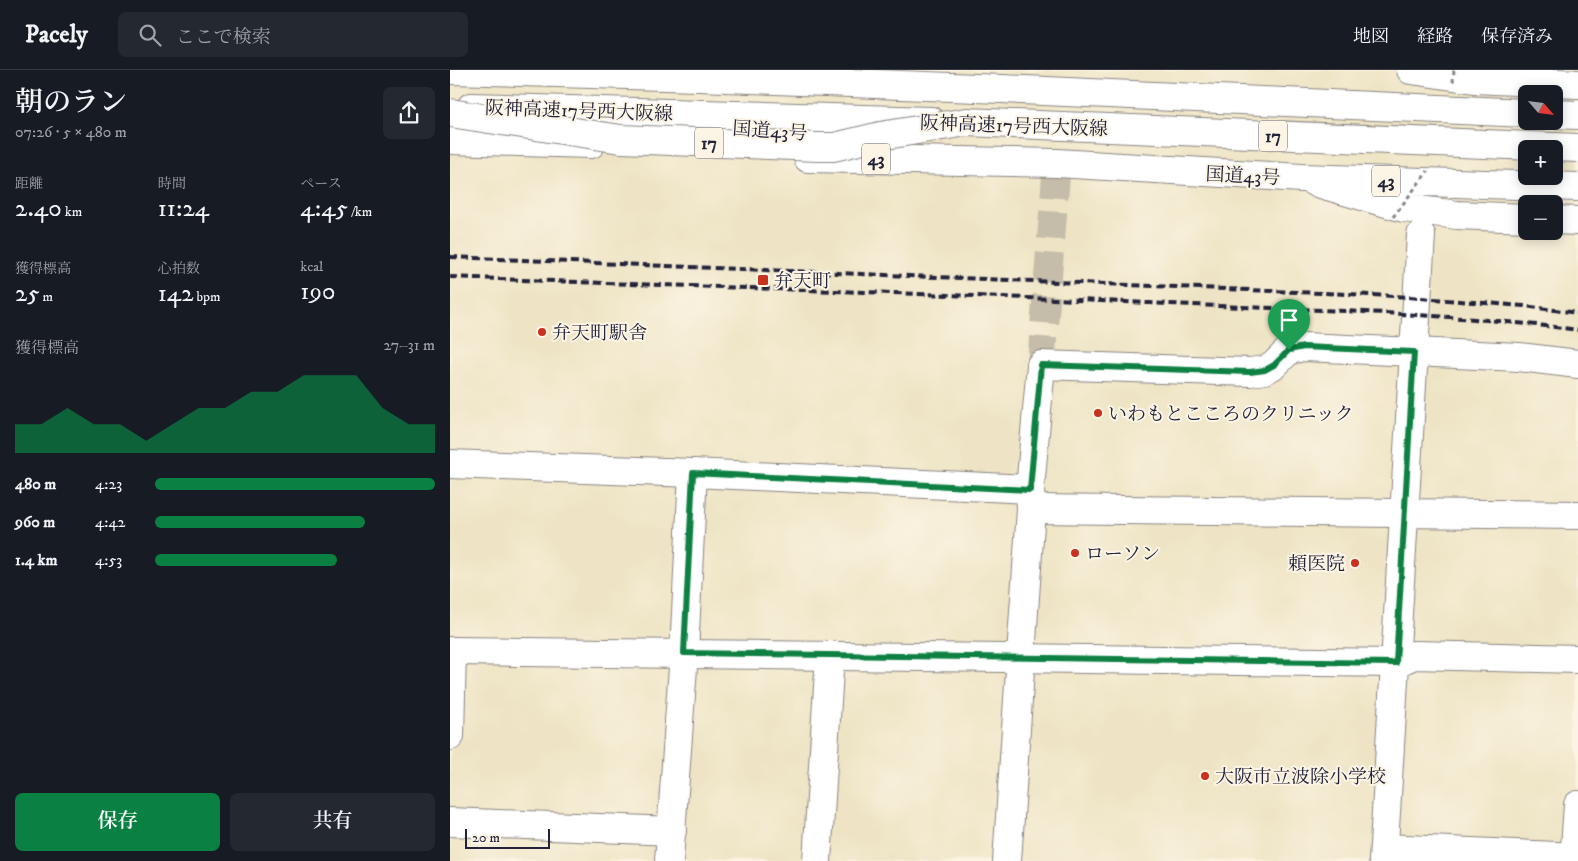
<!DOCTYPE html>
<html lang="ja">
<meta charset="utf-8">
<style>
body{margin:0;font-family:"IM FELL DW Pica","Noto Serif JP",serif;background:#242831;color:#f1f3f6;height:100vh;display:flex;flex-direction:column;font-size:19px;white-space:nowrap}
*{box-sizing:border-box;margin:0}
p{font-size:16px;color:#9ea1a6}
.icon{flex:none;width:28px;height:28px;fill:none;stroke:currentColor;stroke-width:2;stroke-linecap:round;stroke-linejoin:round}
.map{position:relative;flex:1;overflow:hidden}
.drawer{display:flex;flex-direction:column;background:#171b24;width:450px}
.drawer>*{flex:none}
.needle{width:32px;rotate:118deg}
.tools{position:absolute;left:1068px;top:15px;display:grid;gap:10px}
.tools a{display:grid;place-items:center;width:45px;height:45px;border-radius:8px;background:#171b24;box-shadow:0 2px 12px #0003;font-size:25px}
.scale{position:absolute;left:15px;bottom:12px;width:85px;box-sizing:border-box;padding-left:5px;border:2px solid #22223b;border-top:0;font-size:14px;line-height:18px;white-space:nowrap;color:#22223b;-webkit-text-stroke:4px #fcf5e5;paint-order:stroke}
.pin{position:absolute;display:grid;place-items:center;width:42px;height:42px;color:#fff;margin:-51px -21px;border-radius:50% 50% 50% 0;rotate:-45deg;box-shadow:0 0 5px #0007}
.pin .icon{rotate:45deg}
.round{display:grid;place-items:center;flex:none;width:52px;height:52px;border-radius:8px;background:#242831}
.summary{display:flex;align-items:center;justify-content:space-between;height:85px;padding:0 15px}
h1{font-size:28px;font-weight:600;line-height:38px}
.figures{display:grid;grid-template-columns:repeat(3,1fr);gap:8px;height:85px;padding:5px 15px}
.figures div{display:grid;align-content:center}
.figures b{font-size:25px;font-weight:600}
.figures small{font-size:14px;font-weight:400}
.figures p{font-size:14px}
.chart{height:140px;padding:10px 15px}
.chart p{display:flex;justify-content:space-between}
.chart svg{width:100%;height:90px;margin-top:5px;fill:#0b8043;opacity:.7}
.cta{display:flex;gap:10px;margin-top:auto;padding:10px 15px}
.cta a{flex:1;height:58px;border-radius:8px;background:#0b8043;color:#fff;font-size:20px;font-weight:600;line-height:58px;text-align:center}
.cta a+a{background:#242831;color:#f1f3f6}
ul{padding:0 15px;list-style:none;font-size:16px}
li{display:grid;grid-template-columns:80px 60px 1fr;align-items:center;height:38px}
li i{height:12px;border-radius:6px;background:#0b8043}
header{display:flex;align-items:center;gap:30px;box-sizing:border-box;height:70px;padding:0 25px;background:#171b24;border-bottom:1px solid #363941}
header strong{font-size:24px}
nav{display:flex;gap:28px;margin-inline-start:auto;font-size:18px}
.search{width:350px;height:45px;background:#242831;display:flex;align-items:center;gap:12px;box-sizing:border-box;padding:0 18px;border-radius:8px;color:#9ea1a6;font-size:19px}
main{display:flex;flex:1;min-height:0}
.map>svg:first-child{display:block}
.lines{fill:none;stroke-linecap:round;stroke-linejoin:round}
.minor-tunnel{stroke:#c5bda9;stroke-width:28;stroke-dasharray:28 14;stroke-linecap:butt}
.minor-casing{stroke:#888380;stroke-width:30}
.tertiary-casing{stroke:#888380;stroke-width:30}
.trunk-casing{stroke:#888380;stroke-width:30}
.motorway-casing{stroke:#888380;stroke-width:30}
.minor{stroke:#fff;stroke-width:28}
.tertiary{stroke:#fff;stroke-width:28}
.trunk{stroke:#fff;stroke-width:28}
.motorway{stroke:#fff;stroke-width:28}
.rail{stroke:#22223b;stroke-width:4;stroke-dasharray:8 4;stroke-linecap:butt}
.motorway-bridge-casing{stroke:#888380;stroke-width:30;stroke-linecap:butt}
.path-bridge{stroke:#888380;stroke-width:3;stroke-dasharray:4 4;stroke-linecap:butt}
.motorway-bridge{stroke:#fff;stroke-width:28}
.route-casing{stroke:#fff;stroke-width:10}
.route{stroke:#0b8043;stroke-width:6}
.poi-dot{fill:#c8321e;stroke:#fcf5e5;stroke-width:2}
.labels{text-anchor:middle;stroke-width:4;stroke-linejoin:round;paint-order:stroke}
.shield{fill:#fcf5e5;stroke:#63616e;stroke-width:1}
.shield-label{font-size:18px;font-weight:bold;fill:#22223b}
.street-label{font-size:19px;fill:#22223b;stroke:#fcf5e5}
.poi-label{font-size:19px;fill:#22223b;stroke:#fcf5e5;text-anchor:start}
</style>
<header>
<strong>Pacely</strong>
<div class="search"><svg class="icon" aria-label="search" viewBox="0 0 24 24"><circle cx="10" cy="10" r="6"/><path d="M15 15l6 6"/></svg>ここで検索</div>
<nav><a>地図</a><a>経路</a><a>保存済み</a></nav>
</header>
<main>
<section class="drawer">
<div class="summary"><div><h1>朝のラン</h1><p>07:26 · 5 × 480 m</p></div><a class="round"><svg class="icon" aria-label="share" viewBox="0 0 24 24"><path d="M12 15V3M7 8l5-5 5 5M5 13v7h14v-7"/></svg></a></div>
<div class="figures">
<div><p>距離</p><b>2.40<small> km</small></b></div>
<div><p>時間</p><b>11:24</b></div>
<div><p>ペース</p><b>4:45<small> /km</small></b></div>
</div>
<div class="figures">
<div><p>獲得標高</p><b>25<small> m</small></b></div>
<div><p>心拍数</p><b>142<small> bpm</small></b></div>
<div><p>kcal</p><b>190</b></div>
</div>
<div class="chart"><p><span>獲得標高</span>27–31 m</p>
<svg viewBox="0 0 160 44" preserveAspectRatio="none"><path d="M0 44V30L10 30L20 22L30 30L40 30L50 38L60 30L70 22L80 22L90 14L100 14L110 6L120 6L130 6L140 22L150 30L160 30V44z"/></svg>
</div>
<ul>
<li><b>480 m</b>4:23<i style="width:100%"></i></li>
<li><b>960 m</b>4:42<i style="width:75%"></i></li>
<li><b>1.4 km</b>4:53<i style="width:65%"></i></li>
</ul>
<div class="cta"><a>保存</a><a>共有</a></div>
</section>
<div class="map">
<svg width="1128" height="791" viewBox="0 0 1128 791">
<rect width="100%" height="100%" fill="#fcf5e5"/>
<filter id="ink" filterUnits="userSpaceOnUse"><feTurbulence type="fractalNoise" baseFrequency=".02" numOctaves="2"/><feDisplacementMap in="SourceGraphic" scale="10" xChannelSelector="R" yChannelSelector="G"/><feConvolveMatrix kernelMatrix="1 2 1 2 8 2 1 2 1" color-interpolation-filters="sRGB"/></filter>
<filter id="wash" filterUnits="userSpaceOnUse"><feTurbulence type="fractalNoise" baseFrequency=".0096" numOctaves="4" result="noise"/><feDisplacementMap in="SourceGraphic" scale="20" xChannelSelector="R" yChannelSelector="G"/><feGaussianBlur stdDeviation="1.12" result="paint"/><feColorMatrix in="noise" values="0 0 0 0 0 0 0 0 0 0 0 0 0 0 0 0 0 1.4 0 .05"/><feComposite in="paint" operator="in"/></filter>
<g filter="url(#wash)">
<rect width="100%" height="100%" fill="#eee4c5"/>
</g>
<g filter="url(#ink)">
<g class="lines">
<!-- minor-tunnel -->
<polyline class="minor-tunnel" points="591,295 607,93"/>
<defs>
<g id="minor">
<polyline points="864,112 954,138 1007,145 1076,148"/>
<polyline points="1104,150 1128,151"/>
<polyline points="964,282 971,165"/>
<polyline points="0,394 243,403 580,419"/>
<polyline points="581,439 1128,445"/>
<polyline points="0,581 946,593 964,585 1128,589"/>
<polyline points="0,666 2,581"/>
<polyline points="0,752 222,761"/>
<polyline points="934,778 1128,787"/>
<polyline points="219,791 234,583"/>
<polyline points="367,791 380,585"/>
<polyline points="1124,791 1128,735"/>
</g>
<g id="tertiary">
<polyline points="964,282 1069,287 1128,294"/>
<polyline points="234,583 243,403"/>
<polyline points="557,791 581,439 580,419 591,295 800,302 815,300 824,295 839,280 854,277 964,282 933,791"/>
</g>
<g id="trunk">
<polyline points="961,0 1024,9 1128,14"/>
<polyline points="286,58 363,62 403,74"/>
<polyline points="0,70 141,74"/>
<polyline points="358,88 607,93 852,108 1128,117"/>
</g>
<g id="motorway">
<polyline points="0,0 249,7 552,19"/>
<polyline points="21,37 481,51"/>
<polyline points="1104,44 1128,45"/>
</g>
</defs>
<!-- minor casing -->
<use href="#minor" class="minor-casing"/>
<!-- tertiary casing -->
<use href="#tertiary" class="tertiary-casing"/>
<!-- trunk casing -->
<use href="#trunk" class="trunk-casing"/>
<!-- motorway casing -->
<use href="#motorway" class="motorway-casing"/>
<!-- minor -->
<use href="#minor" class="minor"/>
<!-- tertiary -->
<use href="#tertiary" class="tertiary"/>
<!-- trunk -->
<use href="#trunk" class="trunk"/>
<!-- motorway -->
<use href="#motorway" class="motorway"/>
<!-- rail -->
<g class="rail">
<polyline points="0,187 945,226 1074,236 1128,243"/>
<path d="M0,207C240,217 480,223 720,234C856,240 993,242 1128,260"/>
</g>
<defs>
<g id="motorway-bridge">
<polyline points="552,19 1076,43"/>
<polyline points="0,43 171,69 368,77 384,77 430,66 517,52 1128,78"/>
</g>
</defs>
<!-- motorway-bridge casing -->
<use href="#motorway-bridge" class="motorway-bridge-casing"/>
<!-- path-bridge -->
<g class="path-bridge">
<polyline points="1003,12 1004,0"/>
<polyline points="943,147 978,101"/>
</g>
<!-- motorway-bridge -->
<use href="#motorway-bridge" class="motorway-bridge"/>
</g>
</g>
<g class="lines" filter="url(#ink)">
<defs>
<polygon id="route" points="854,277 964,282 946,593 234,583 243,403 580,420 591,295 800,302 815,300 824,295 839,280"/>
</defs>
<!-- route casing -->
<use href="#route" class="route-casing"/>
<!-- route -->
<use href="#route" class="route"/>
</g>
<!-- markers -->
<g class="poi-dot">
<rect x="307" y="204" width="12" height="12" rx="2.5"/>
<circle cx="92" cy="262" r="5"/>
<circle cx="648" cy="343" r="5"/>
<circle cx="625" cy="483" r="5"/>
<circle cx="905" cy="493" r="5"/>
<circle cx="755" cy="706" r="5"/>
</g>
<g class="labels">
<!-- shield labels -->
<g class="shield">
<rect x="809" y="50.5" width="28" height="31" rx="4"/>
<rect x="245" y="57.5" width="28" height="31" rx="4"/>
<rect x="412" y="73.5" width="28" height="31" rx="4"/>
<rect x="922" y="95.5" width="28" height="31" rx="4"/>
</g>
<g class="shield-label">
<text x="823" y="72">17</text>
<text x="259" y="79">17</text>
<text x="426" y="95">43</text>
<text x="936" y="117">43</text>
</g>
<!-- street labels -->
<g class="street-label">
<text transform="translate(129 40) rotate(2)" y="7">阪神高速17号西大阪線</text>
<text transform="translate(564 55) rotate(2)" y="7">阪神高速17号西大阪線</text>
<text transform="translate(320 60) rotate(4)" y="7">国道43号</text>
<text transform="translate(793 105) rotate(3)" y="7">国道43号</text>
</g>
<!-- poi labels -->
<g class="poi-label">
<text x="324" y="217">弁天町</text>
<text x="102" y="269">弁天町駅舎</text>
<text x="658" y="350">いわもとこころのクリニック</text>
<text x="635" y="490">ローソン</text>
<text x="895" y="500" text-anchor="end">頼医院</text>
<text x="765" y="713">大阪市立波除小学校</text>
</g>
</g>
</svg>
<div class="tools">
<a><svg class="needle" viewBox="-14 -14 28 28"><path d="M0-13l5 13h-10z" fill="#e53935"/><path d="M0 13l5-13h-10z" fill="#9ea1a6"/></svg></a>
<a>+</a>
<a>−</a>
</div>
<div class="scale">20 m</div>
<div class="pin" style="left:839px;top:280px;background:#1e9e55"><svg class="icon" aria-label="arrive" viewBox="0 0 24 24"><path d="M6 21V4h12l-3 4 3 4H6"/></svg></div>
</div>
</main>
